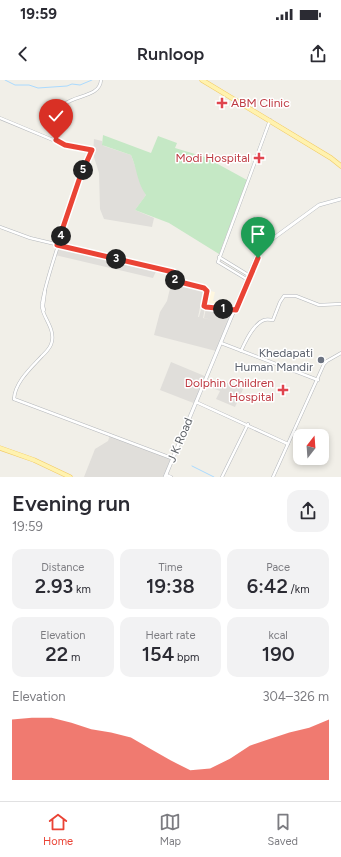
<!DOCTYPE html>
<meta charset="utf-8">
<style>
body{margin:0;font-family:Figtree,sans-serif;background:#f2f2f3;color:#2b2b33;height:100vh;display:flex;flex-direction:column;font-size:15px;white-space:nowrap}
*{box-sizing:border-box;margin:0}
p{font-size:13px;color:#7c7c81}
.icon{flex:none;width:22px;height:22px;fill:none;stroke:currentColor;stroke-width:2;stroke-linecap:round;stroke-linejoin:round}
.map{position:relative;height:397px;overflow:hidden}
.drawer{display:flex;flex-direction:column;background:#fff;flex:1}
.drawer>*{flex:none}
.needle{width:26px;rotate:17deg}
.fabs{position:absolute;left:293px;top:349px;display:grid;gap:8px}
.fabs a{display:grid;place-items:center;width:36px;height:36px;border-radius:8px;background:#fff;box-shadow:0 2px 6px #0003;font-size:20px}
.pin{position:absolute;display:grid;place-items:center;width:34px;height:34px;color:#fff;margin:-41px -17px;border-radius:50% 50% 50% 0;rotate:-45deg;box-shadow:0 0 4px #0007}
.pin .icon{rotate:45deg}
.km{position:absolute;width:20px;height:20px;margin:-10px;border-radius:50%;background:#222;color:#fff;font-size:11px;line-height:20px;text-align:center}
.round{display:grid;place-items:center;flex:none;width:42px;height:42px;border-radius:12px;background:#f2f2f3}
.overview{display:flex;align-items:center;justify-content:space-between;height:68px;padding:0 12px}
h1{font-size:22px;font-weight:600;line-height:30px}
.figures{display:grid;grid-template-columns:repeat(3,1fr);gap:6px;height:68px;padding:4px 12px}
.figures div{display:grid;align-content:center;border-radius:10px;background:#f2f2f3;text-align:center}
.figures b{font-size:20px;font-weight:600}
.figures small{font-size:11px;font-weight:400}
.figures p{font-size:11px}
.chart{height:112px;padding:8px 12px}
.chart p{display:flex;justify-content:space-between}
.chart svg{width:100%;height:72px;margin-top:4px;fill:#ea4335;opacity:.7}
.status{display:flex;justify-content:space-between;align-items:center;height:28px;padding:0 20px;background:#fff;direction:ltr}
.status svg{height:11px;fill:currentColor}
header{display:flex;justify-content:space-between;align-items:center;height:52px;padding:0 12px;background:#fff;font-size:18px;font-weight:600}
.tab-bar{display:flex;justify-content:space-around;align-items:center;height:56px;border-top:1px solid #e1e1e2;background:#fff;font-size:11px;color:#7c7c81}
.tab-bar a{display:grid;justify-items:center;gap:2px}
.tab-bar .selected{color:#ea4335}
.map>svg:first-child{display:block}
.commercial{fill:#fef7e0}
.industrial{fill:#e0deda}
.green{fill:#c5e8c5}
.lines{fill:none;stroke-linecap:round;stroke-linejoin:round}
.stream{stroke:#aadaff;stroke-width:1}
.tertiary-casing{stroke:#b5b8bc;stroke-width:3.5}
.secondary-casing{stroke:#b6babf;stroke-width:4}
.primary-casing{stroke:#f2c960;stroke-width:5}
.tertiary{stroke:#fff;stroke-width:2.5}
.secondary{stroke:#fff;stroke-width:3}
.primary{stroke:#fff2af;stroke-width:4}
.route-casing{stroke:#fff;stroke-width:8}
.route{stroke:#ea4335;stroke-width:5}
.health-dot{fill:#e0444e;stroke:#fff;stroke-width:1.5}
.worship-dot{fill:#6b7280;stroke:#fff;stroke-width:1.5}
.labels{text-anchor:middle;stroke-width:3;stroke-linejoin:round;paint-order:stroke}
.health-label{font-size:12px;fill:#be3a42;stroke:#fff;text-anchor:end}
.worship-label{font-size:12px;fill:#5b616d;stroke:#fff;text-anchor:end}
.street-label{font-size:12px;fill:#5f6368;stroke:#fff}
</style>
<div class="status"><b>19:59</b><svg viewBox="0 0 49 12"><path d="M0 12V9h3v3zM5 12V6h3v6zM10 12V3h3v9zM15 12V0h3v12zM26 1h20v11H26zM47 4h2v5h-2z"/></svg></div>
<header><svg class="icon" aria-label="back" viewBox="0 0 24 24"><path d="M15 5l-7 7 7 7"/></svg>Runloop<svg class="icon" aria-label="share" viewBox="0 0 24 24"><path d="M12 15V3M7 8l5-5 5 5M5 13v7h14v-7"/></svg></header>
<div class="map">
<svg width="341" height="397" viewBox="0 0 341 397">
<rect width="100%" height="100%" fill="#f1efe8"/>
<!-- commercial -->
<polygon class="commercial" points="206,210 215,212 213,221 224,222 224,224 237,225 235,230 203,227"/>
<!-- industrial -->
<g class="industrial">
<polygon points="94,59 102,61 102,64 104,66 131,75 146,115 135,130 154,138 152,147 104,139 100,129 99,93 93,74"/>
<polygon points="57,165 157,189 153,198 55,175"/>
<polygon points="172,200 179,202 179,205 180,202 204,208 198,237 199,237 202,226 205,228 203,238 213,240 204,238 206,228 227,230 225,243 227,230 233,231 216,271 154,255 160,232 167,221"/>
<polygon points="171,282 207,297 196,324 160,310"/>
<polygon points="207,300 225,307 227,303 244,307 235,327 216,319 220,311 205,305"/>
<polygon points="110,355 173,379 165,397 84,397 95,369 108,361"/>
</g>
<!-- green -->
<path class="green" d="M103,55L151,73L158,56L177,63L175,68L205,77L247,100L219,174L169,143L135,130L146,115C137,103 137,88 131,75L102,65Z"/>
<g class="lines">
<!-- stream -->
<g class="stream">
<polyline points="5,0 15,5 29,5 38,8 67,6 72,4 80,5 92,0"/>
<polyline points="192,386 214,397"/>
</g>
<defs>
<g id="tertiary">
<path d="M0,38L65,65L92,70C76,108 64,146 52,185C48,198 44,211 42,224C40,234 55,247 52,261C51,268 46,272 42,276C31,288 15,302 14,319"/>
<path d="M56,61L63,41L65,24C75,15 100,17 101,0"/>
<polyline points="255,81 270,40"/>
<polyline points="0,147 30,158 173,192 172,200 204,207 207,211 204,226 205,227 236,230"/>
<polyline points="219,177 250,196"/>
<polyline points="218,182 255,82"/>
<polyline points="218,182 248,200"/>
<polyline points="44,230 43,226 45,211"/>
<polyline points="221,263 318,300"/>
<path d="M241,271C245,262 253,244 264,240C267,239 271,240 273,240L280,222L284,216H296L319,225L341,224"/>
<polyline points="14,319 174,379"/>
<polyline points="196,322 288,364"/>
<polyline points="166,395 171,397"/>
<polyline points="222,397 248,344"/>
<polyline points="273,397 324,284 327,281 341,273"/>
</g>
<polyline id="secondary" points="165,397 260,168 319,125 341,119"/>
<g id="primary">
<polyline points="202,0 331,78 341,86"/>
<polyline points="0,368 34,380 70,397"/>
</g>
</defs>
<!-- tertiary casing -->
<use href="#tertiary" class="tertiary-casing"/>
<!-- secondary casing -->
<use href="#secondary" class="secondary-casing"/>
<!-- primary casing -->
<use href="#primary" class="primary-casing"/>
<!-- tertiary -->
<use href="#tertiary" class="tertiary"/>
<!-- secondary -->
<use href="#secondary" class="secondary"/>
<!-- primary -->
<use href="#primary" class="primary"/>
</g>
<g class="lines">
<defs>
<polyline id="route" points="56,60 65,65 92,70 80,97 57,165 173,192 172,200 204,208 207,211 204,226 206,227 236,230 258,178"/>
</defs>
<!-- route casing -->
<use href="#route" class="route-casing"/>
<!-- route -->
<use href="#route" class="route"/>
</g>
<!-- markers -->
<g class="health-dot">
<path d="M220 17h4v4h4v4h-4v4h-4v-4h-4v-4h4z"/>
<path d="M257 72h4v4h4v4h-4v4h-4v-4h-4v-4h4z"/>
<path d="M281 304h4v4h4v4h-4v4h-4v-4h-4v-4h4z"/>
</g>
<circle class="worship-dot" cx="321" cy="280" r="4"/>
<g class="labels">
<!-- health labels -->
<g class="health-label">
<text x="231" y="27" text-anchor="start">ABM Clinic</text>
<text x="250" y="82">Modi Hospital</text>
<text x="274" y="307">Dolphin Children<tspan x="274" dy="14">Hospital</tspan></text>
</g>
<!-- worship labels -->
<g class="worship-label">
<text x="313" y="277">Khedapati<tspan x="313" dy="14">Human Mandir</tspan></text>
</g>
<!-- street labels -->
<g class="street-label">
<text transform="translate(180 360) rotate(-67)" y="4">J K Road</text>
</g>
</g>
</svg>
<div class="fabs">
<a><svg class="needle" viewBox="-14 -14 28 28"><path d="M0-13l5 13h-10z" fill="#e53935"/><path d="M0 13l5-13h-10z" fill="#7c7c81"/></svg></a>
</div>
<div class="pin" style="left:258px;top:178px;background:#1e9e55"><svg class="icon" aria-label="arrive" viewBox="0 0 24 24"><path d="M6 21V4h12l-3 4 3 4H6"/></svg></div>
<div class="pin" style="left:56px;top:60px;background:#d93025"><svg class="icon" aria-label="check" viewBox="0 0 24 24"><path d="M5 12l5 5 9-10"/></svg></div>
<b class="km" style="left:223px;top:229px">1</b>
<b class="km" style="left:175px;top:200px">2</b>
<b class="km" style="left:116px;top:179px">3</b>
<b class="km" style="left:61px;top:156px">4</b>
<b class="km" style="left:83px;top:90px">5</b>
</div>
<section class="drawer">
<div class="overview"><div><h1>Evening run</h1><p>19:59</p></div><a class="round"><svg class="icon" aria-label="share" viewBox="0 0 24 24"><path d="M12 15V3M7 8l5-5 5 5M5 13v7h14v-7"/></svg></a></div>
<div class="figures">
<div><p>Distance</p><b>2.93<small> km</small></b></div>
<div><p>Time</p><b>19:38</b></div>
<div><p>Pace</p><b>6:42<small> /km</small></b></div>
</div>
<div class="figures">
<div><p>Elevation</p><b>22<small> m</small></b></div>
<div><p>Heart rate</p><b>154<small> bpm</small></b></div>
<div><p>kcal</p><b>190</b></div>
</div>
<div class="chart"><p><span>Elevation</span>304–326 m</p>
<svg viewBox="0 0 160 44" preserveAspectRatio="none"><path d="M0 44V7L10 6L20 6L30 9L40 13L50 15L60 18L70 25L80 32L90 38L100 37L110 31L120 23L130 19L140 15L150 12L160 7V44z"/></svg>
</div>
</section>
<nav class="tab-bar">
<a class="selected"><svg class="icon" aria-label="home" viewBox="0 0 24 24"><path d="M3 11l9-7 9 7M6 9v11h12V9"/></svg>Home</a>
<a><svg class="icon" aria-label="map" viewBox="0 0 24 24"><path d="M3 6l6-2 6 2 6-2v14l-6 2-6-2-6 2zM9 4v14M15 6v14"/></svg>Map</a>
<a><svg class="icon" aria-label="saved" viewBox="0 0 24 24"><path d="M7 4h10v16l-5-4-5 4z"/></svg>Saved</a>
</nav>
